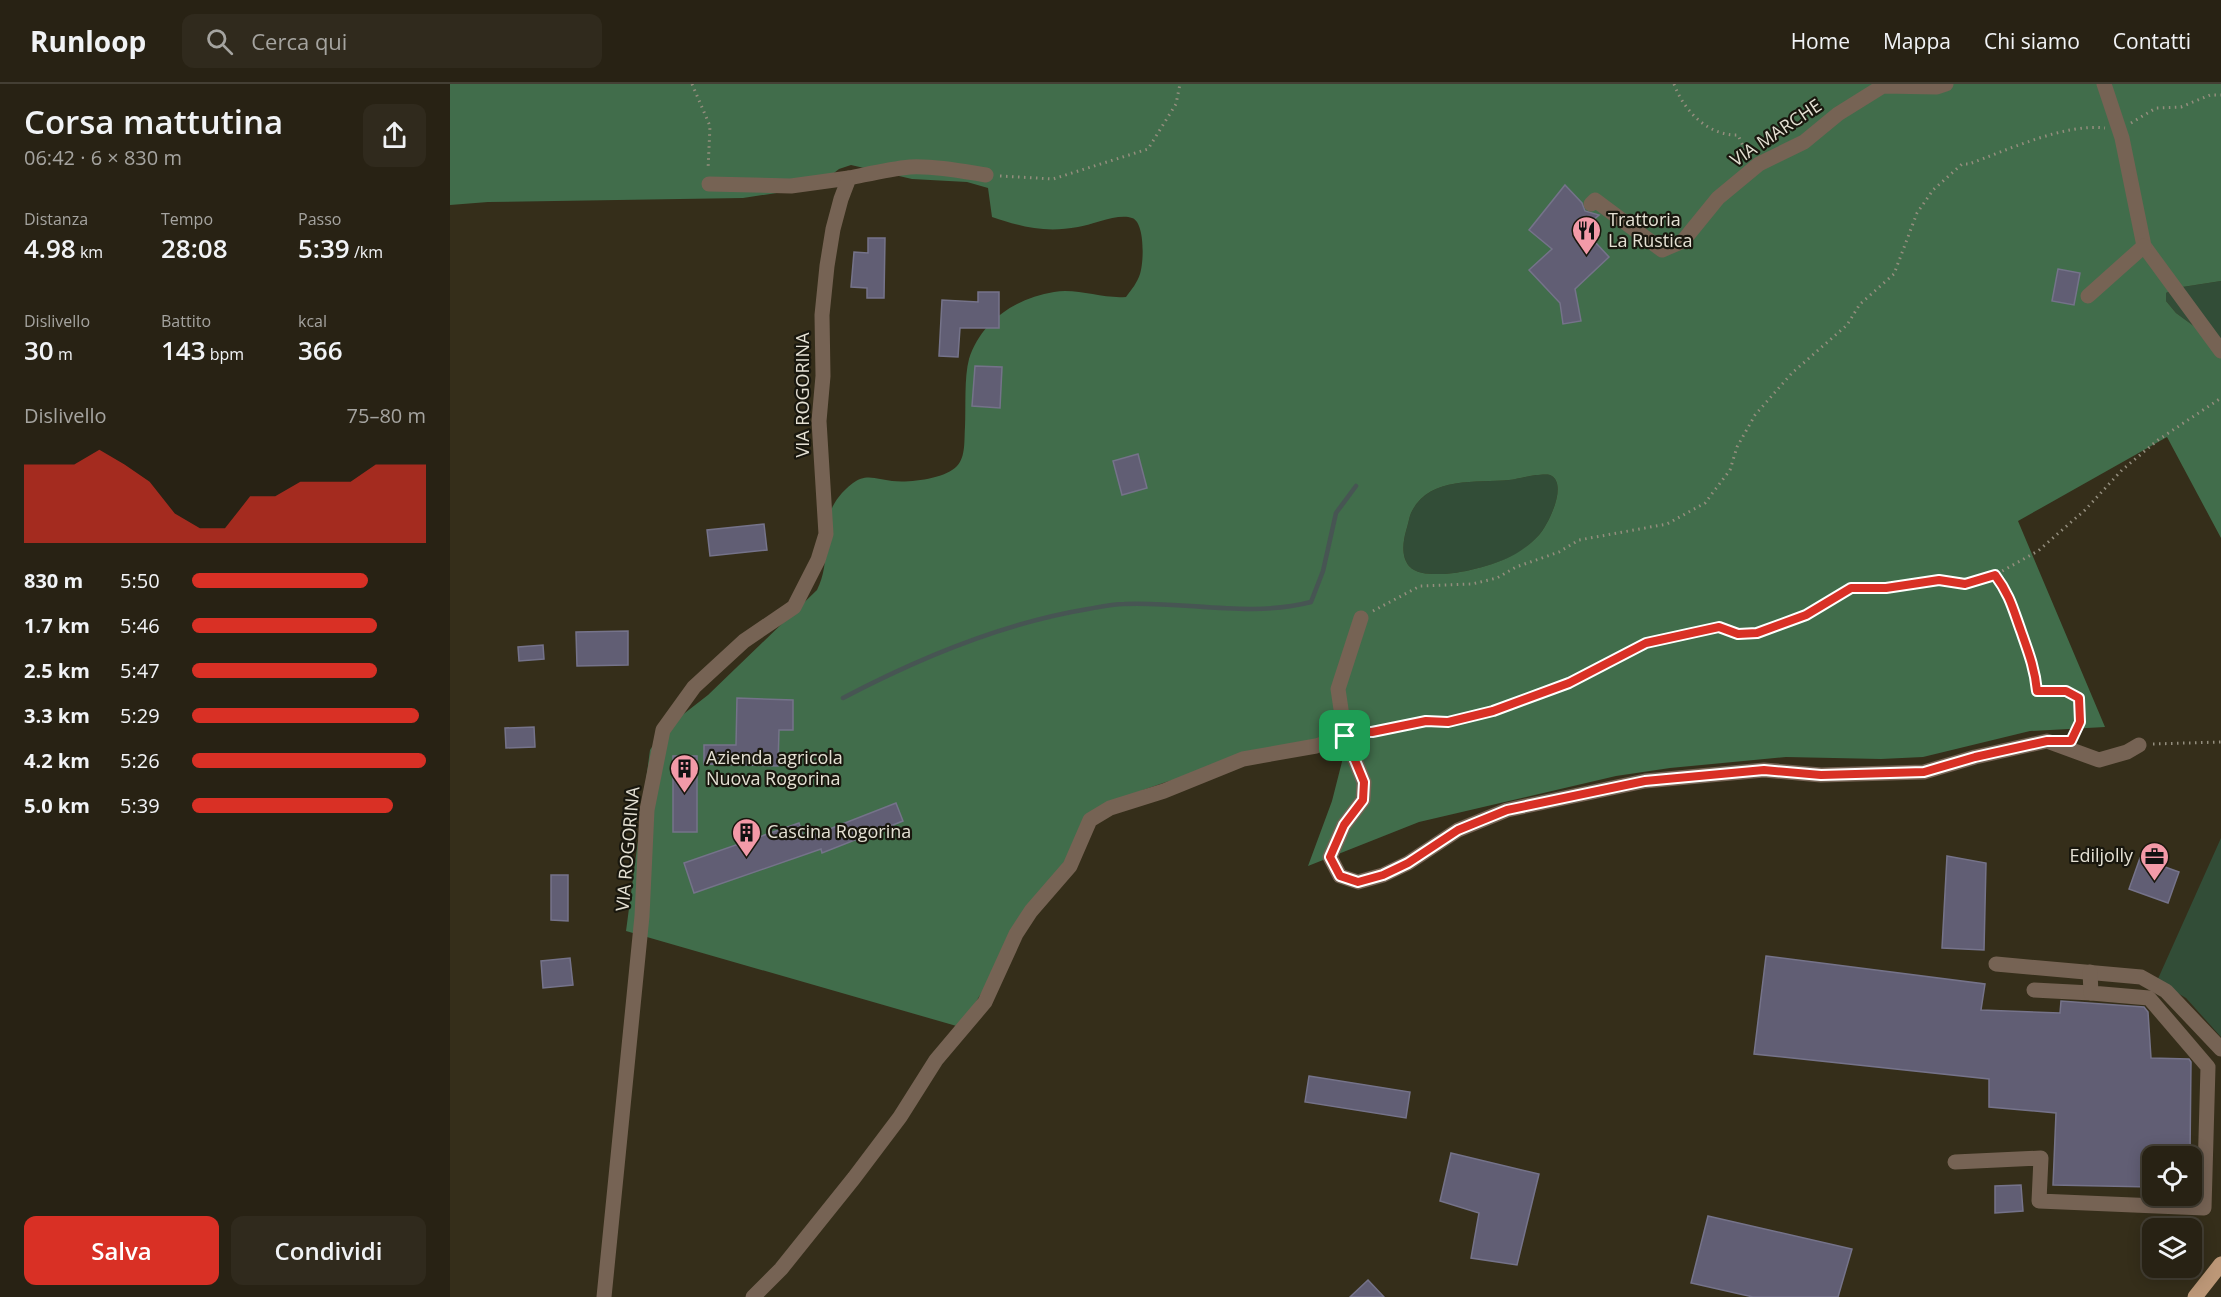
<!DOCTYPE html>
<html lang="it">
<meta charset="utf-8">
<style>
body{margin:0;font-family:"Open Sans",sans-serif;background:#302a1d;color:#f1f3f6;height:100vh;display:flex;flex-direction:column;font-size:22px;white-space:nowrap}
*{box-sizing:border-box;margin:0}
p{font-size:20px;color:#a5a4a0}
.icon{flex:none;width:33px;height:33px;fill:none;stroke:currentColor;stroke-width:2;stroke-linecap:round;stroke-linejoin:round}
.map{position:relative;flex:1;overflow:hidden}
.side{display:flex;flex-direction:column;background:#282214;width:450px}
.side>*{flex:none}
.tools{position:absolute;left:1692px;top:1062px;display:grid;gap:12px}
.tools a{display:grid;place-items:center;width:60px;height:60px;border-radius:12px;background:#282214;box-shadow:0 3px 15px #0003,0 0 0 2px #443f34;font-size:30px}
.pin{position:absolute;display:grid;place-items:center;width:51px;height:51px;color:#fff;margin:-26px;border-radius:12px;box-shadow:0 3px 9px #0006}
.round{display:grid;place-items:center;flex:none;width:63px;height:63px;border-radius:12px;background:#302a1d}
.summary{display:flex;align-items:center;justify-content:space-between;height:102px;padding:0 24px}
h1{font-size:33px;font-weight:600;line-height:45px}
.figures{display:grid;grid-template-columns:repeat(3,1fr);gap:9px;height:102px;padding:6px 24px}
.figures div{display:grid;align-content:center}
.figures b{font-size:26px;font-weight:600}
.figures small{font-size:16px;font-weight:400}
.figures p{font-size:16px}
.chart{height:168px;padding:12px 24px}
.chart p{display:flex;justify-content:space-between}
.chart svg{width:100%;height:108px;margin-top:6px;fill:#d93025;opacity:.7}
.cta{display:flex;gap:12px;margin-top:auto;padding:12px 24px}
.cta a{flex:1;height:69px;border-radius:12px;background:#d93025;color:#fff;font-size:24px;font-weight:600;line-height:69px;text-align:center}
.cta a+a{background:#302a1d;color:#f1f3f6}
ul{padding:0 24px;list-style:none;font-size:20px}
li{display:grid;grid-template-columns:96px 72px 1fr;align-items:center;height:45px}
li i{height:15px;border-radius:8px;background:#d93025}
header{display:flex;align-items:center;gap:36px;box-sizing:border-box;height:84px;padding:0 30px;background:#282214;border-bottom:2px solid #443f34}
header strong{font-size:28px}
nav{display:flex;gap:33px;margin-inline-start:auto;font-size:21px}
.search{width:420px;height:54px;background:#302a1d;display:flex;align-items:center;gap:15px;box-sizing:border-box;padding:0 21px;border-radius:12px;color:#a5a4a0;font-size:22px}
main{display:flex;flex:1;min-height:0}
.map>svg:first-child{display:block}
.green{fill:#324d37}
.forest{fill:#416d4b;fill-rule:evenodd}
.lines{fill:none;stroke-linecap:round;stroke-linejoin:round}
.stream{stroke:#475553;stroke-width:4.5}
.building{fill:#615e74;stroke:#75738a;stroke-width:1.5}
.path{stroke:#948e7e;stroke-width:3;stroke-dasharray:1.5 4.5;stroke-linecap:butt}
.minor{stroke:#766354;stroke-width:15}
.major{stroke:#bc9777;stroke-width:15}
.route-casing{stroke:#fff;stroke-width:12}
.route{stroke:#d93025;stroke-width:8}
.labels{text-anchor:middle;stroke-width:4.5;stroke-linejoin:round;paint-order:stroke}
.street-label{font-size:18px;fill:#e5e1d4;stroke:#19170e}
.poi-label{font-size:18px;fill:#e5e1d4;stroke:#19170e;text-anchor:start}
</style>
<header>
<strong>Runloop</strong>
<div class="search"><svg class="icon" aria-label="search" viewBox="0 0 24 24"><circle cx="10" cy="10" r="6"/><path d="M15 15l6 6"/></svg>Cerca qui</div>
<nav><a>Home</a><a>Mappa</a><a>Chi siamo</a><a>Contatti</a></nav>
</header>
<main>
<section class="side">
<div class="summary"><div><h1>Corsa mattutina</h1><p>06:42 · 6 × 830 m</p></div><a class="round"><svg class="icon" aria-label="share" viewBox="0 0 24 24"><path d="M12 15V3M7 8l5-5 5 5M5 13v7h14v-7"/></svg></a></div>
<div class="figures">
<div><p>Distanza</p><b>4.98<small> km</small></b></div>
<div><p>Tempo</p><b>28:08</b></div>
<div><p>Passo</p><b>5:39<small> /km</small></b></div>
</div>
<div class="figures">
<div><p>Dislivello</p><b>30<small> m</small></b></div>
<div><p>Battito</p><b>143<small> bpm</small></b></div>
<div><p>kcal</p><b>366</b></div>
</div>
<div class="chart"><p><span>Dislivello</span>75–80 m</p>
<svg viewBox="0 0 160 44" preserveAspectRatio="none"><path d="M0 44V12L10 12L20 12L30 6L40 12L50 19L60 32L70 38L80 38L90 25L100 25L110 19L120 19L130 19L140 12L150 12L160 12V44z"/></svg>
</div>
<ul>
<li><b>830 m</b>5:50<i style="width:75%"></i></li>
<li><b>1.7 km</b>5:46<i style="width:79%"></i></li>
<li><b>2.5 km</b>5:47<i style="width:79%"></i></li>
<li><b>3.3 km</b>5:29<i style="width:97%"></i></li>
<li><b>4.2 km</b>5:26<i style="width:100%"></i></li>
<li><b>5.0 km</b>5:39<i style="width:86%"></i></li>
</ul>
<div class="cta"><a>Salva</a><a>Condividi</a></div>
</section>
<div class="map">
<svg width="1771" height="1213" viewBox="0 0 1771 1213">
<rect width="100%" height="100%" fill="#352e1a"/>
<!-- green -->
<g class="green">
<polygon points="1771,197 1771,262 1726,229 1716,217 1716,209 1726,204"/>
<path d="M1086,391C1090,391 1096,390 1100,391C1119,399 1098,441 1089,451C1083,458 1075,464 1068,469C1049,480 1015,489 993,490C982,490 967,491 959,482C951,472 953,458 956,447C958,441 959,434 961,429C978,392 1026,399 1059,396C1068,395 1077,392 1086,391Z"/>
<polygon points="1771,754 1771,953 1736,914 1707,897"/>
</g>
<!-- forest -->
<path class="forest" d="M0,0H1771V197L1726,204L1716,209V217L1726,229L1771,262V454L1717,353L1568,437L1655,643L1580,647L1473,673L1431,675L1336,673L1220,684L1166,692L969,738L858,782L882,717L896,662L861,656L716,698L693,706L636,743L510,943L176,847L200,666L213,646L258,611L367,506C387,466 360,432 403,399C415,389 428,395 442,397C459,399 495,395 507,382C516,373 514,355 515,343C516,323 514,294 519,275C531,237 566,214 604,208C628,204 652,215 676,213C682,205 687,199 690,190C694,178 695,138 682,134C668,129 642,141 628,143C595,149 572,143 542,133L538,104L517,98L462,95L401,81L389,85L366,103L293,114L38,118L0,121ZM1086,391C1090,391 1096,390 1100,391C1119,399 1098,441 1089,451C1083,458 1075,464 1067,469C1049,480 1015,489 993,490C982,490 967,491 959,482C951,472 953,458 956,447C958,441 959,434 961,429C978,392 1026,399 1059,396C1068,395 1077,392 1086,391Z"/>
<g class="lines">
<!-- stream -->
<path class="stream" d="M393,614C469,574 553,539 638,525C649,523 662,520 674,520C736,517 799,534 861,518L873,487L886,429L906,402"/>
</g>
<!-- building -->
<g class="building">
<polygon points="1115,101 1132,119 1135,127 1149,131 1133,145 1159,173 1125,205 1131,237 1113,240 1110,219 1079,186 1102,165 1079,146"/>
<polygon points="418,154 435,154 434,214 417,214 417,204 401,203 404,168 418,169"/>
<polygon points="1608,185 1630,189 1624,221 1602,217"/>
<polygon points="528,208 549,208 549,244 510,244 508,273 489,272 492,216 528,218"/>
<polygon points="525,282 552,283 550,324 522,322"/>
<polygon points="688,370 697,404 672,411 663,377"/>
<polygon points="314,440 317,466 260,472 257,446"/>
<polygon points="178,547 178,581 127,582 126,548"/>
<polygon points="93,561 94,575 69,577 68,563"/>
<polygon points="287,614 343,616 343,646 329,646 328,682 254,680 254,661 286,661"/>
<polygon points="84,643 85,663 56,664 55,644"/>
<rect x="223" y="672" width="24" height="76"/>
<polygon points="446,719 453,737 372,769 371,765 244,809 234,779 349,739 354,755"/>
<polygon points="1497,772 1536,779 1534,866 1492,864"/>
<polygon points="1690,774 1729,788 1718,819 1679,805"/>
<polygon points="101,791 118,791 118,837 101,836"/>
<polygon points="1316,872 1535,900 1531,926 1610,929 1611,917 1694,923 1698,928 1701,974 1739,975 1741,978 1740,1072 1702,1072 1702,1103 1603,1101 1606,1029 1539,1023 1539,995 1304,970"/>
<polygon points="120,874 123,901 93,904 91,877"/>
<polygon points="859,992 960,1008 956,1034 855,1018"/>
<polygon points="1001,1069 1089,1090 1067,1181 1021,1174 1029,1129 990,1117"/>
<polygon points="1571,1101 1573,1127 1545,1129 1545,1102"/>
<polygon points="1258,1132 1402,1165 1388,1213 1303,1213 1241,1199"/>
<polygon points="918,1196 934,1213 900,1213"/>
</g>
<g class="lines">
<!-- path -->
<g class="path">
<polyline points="242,0 260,42 258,86"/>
<path d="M1224,0C1234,27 1258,52 1288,51L1298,73"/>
<polyline points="1681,39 1706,24 1731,23 1760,11 1771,11"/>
<polyline points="550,92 603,95 698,65 726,20 730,0"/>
<path d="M1545,491C1560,510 1563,525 1571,547C1578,567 1585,585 1587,607H1616L1629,614L1631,638L1624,652"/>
<path d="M923,527L970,502L1022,500L1047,494L1066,483L1109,468L1129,456L1217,440L1255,419L1280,386L1287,363L1305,331L1342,289L1397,241L1410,220L1444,190L1467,129L1483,106L1512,80H1519C1557,66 1616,39 1655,44"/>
<polyline points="908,648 922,648 976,637 998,638 1043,627 1119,599 1196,559 1269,543 1288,550 1307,549 1356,531 1401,505 1436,504 1489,496 1515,500 1545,491 1588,467 1635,426 1672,386 1708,356 1771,314"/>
<polyline points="1703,660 1771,658"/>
</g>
<!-- minor -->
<g class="minor">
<polyline points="1654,0 1672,54 1694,162 1771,267"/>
<polyline points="259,100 341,102 399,94"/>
<polyline points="1141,120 1145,116 1212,166 1233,157 1268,114 1309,80 1354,58 1388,30 1433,2 1487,3 1496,0"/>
<polyline points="1638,212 1694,162"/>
<polyline points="911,534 888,605 895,652 914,698 913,716 894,741 880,773 890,792 908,798 933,791 958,779 1008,746 1057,726 1195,697 1314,686 1371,691 1474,688 1525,673 1597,657 1649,676 1677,668 1689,661"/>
<polyline points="1546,880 1691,893 1716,907 1771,965"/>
<polyline points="1584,906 1641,909"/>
<polyline points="1505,1078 1591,1074 1589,1117 1754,1124 1758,983 1699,914 1641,909 1640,888"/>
<path d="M154,1213L192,832L197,726L213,646L244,603L294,557L344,523L368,476L376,450L369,337L373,292L372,231L377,182L383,145L391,115L399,94C419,90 439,85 460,83C485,82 511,87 536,91"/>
<polyline points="303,1213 331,1185 404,1094 450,1033 486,976 535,918 566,850 581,827 620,782 640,736 660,724 714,707 793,675 866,662 895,652"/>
</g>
<!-- major -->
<polyline class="major" points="1745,1213 1771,1180"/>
</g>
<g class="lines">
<defs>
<path id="route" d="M1545,491C1560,511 1563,525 1571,547C1578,567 1585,585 1587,607H1616L1629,614L1630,638L1621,657H1597L1525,673L1474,688L1371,691L1314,686L1195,697L1057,726L1008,746L958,779L933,791L908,798L890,792L880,773L894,741L913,716L914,698L895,652L907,648H922L976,637L998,638L1043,627L1119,599L1196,559L1269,543L1288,550L1307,549L1356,531L1401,504H1436L1489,496L1515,500Z"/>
</defs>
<!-- route casing -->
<use href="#route" class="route-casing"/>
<!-- route -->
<use href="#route" class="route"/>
</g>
<!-- icons -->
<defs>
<symbol id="restaurant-pin" viewBox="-11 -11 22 30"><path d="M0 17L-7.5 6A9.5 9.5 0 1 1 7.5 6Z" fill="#f39aa8" stroke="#19170e"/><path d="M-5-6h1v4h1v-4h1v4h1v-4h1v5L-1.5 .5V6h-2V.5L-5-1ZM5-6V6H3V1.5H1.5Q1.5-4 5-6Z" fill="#111"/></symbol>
<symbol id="building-pin" viewBox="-11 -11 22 30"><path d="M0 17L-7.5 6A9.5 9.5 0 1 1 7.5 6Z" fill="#f39aa8" stroke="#19170e"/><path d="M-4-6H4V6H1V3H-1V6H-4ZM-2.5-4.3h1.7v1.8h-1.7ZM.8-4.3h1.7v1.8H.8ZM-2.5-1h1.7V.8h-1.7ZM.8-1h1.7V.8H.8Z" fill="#111"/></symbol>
<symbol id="office-pin" viewBox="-11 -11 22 30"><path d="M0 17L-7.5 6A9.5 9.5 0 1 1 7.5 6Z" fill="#f39aa8" stroke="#19170e"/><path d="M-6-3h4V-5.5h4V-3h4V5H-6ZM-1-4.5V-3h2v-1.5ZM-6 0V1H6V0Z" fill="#111"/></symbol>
</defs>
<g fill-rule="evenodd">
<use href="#restaurant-pin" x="1120" y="130" width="33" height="45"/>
<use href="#building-pin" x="218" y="668" width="33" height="45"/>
<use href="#building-pin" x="280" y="732" width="33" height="45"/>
<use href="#office-pin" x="1688" y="756" width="33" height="45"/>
</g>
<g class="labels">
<!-- street labels -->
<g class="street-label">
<text transform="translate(1326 49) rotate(-34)" y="6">VIA MARCHE</text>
<text transform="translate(353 311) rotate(-90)" y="6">VIA ROGORINA</text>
<text transform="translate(178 765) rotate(-85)" y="6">VIA ROGORINA</text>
</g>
<!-- poi labels -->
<g class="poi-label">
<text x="1158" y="142">Trattoria<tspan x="1158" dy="21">La Rustica</tspan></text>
<text x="256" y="680">Azienda agricola<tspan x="256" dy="21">Nuova Rogorina</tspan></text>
<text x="317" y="754">Cascina Rogorina</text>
<text x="1683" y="778" text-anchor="end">Ediljolly</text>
</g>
</g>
</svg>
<div class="tools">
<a><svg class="icon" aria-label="locate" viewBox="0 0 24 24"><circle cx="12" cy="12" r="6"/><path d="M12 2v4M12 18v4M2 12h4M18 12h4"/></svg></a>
<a><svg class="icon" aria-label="layers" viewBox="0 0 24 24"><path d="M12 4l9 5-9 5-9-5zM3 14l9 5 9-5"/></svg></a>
</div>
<div class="pin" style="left:895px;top:652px;background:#1e9e55"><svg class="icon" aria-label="arrive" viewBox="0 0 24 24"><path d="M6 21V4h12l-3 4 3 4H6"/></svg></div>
</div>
</main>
